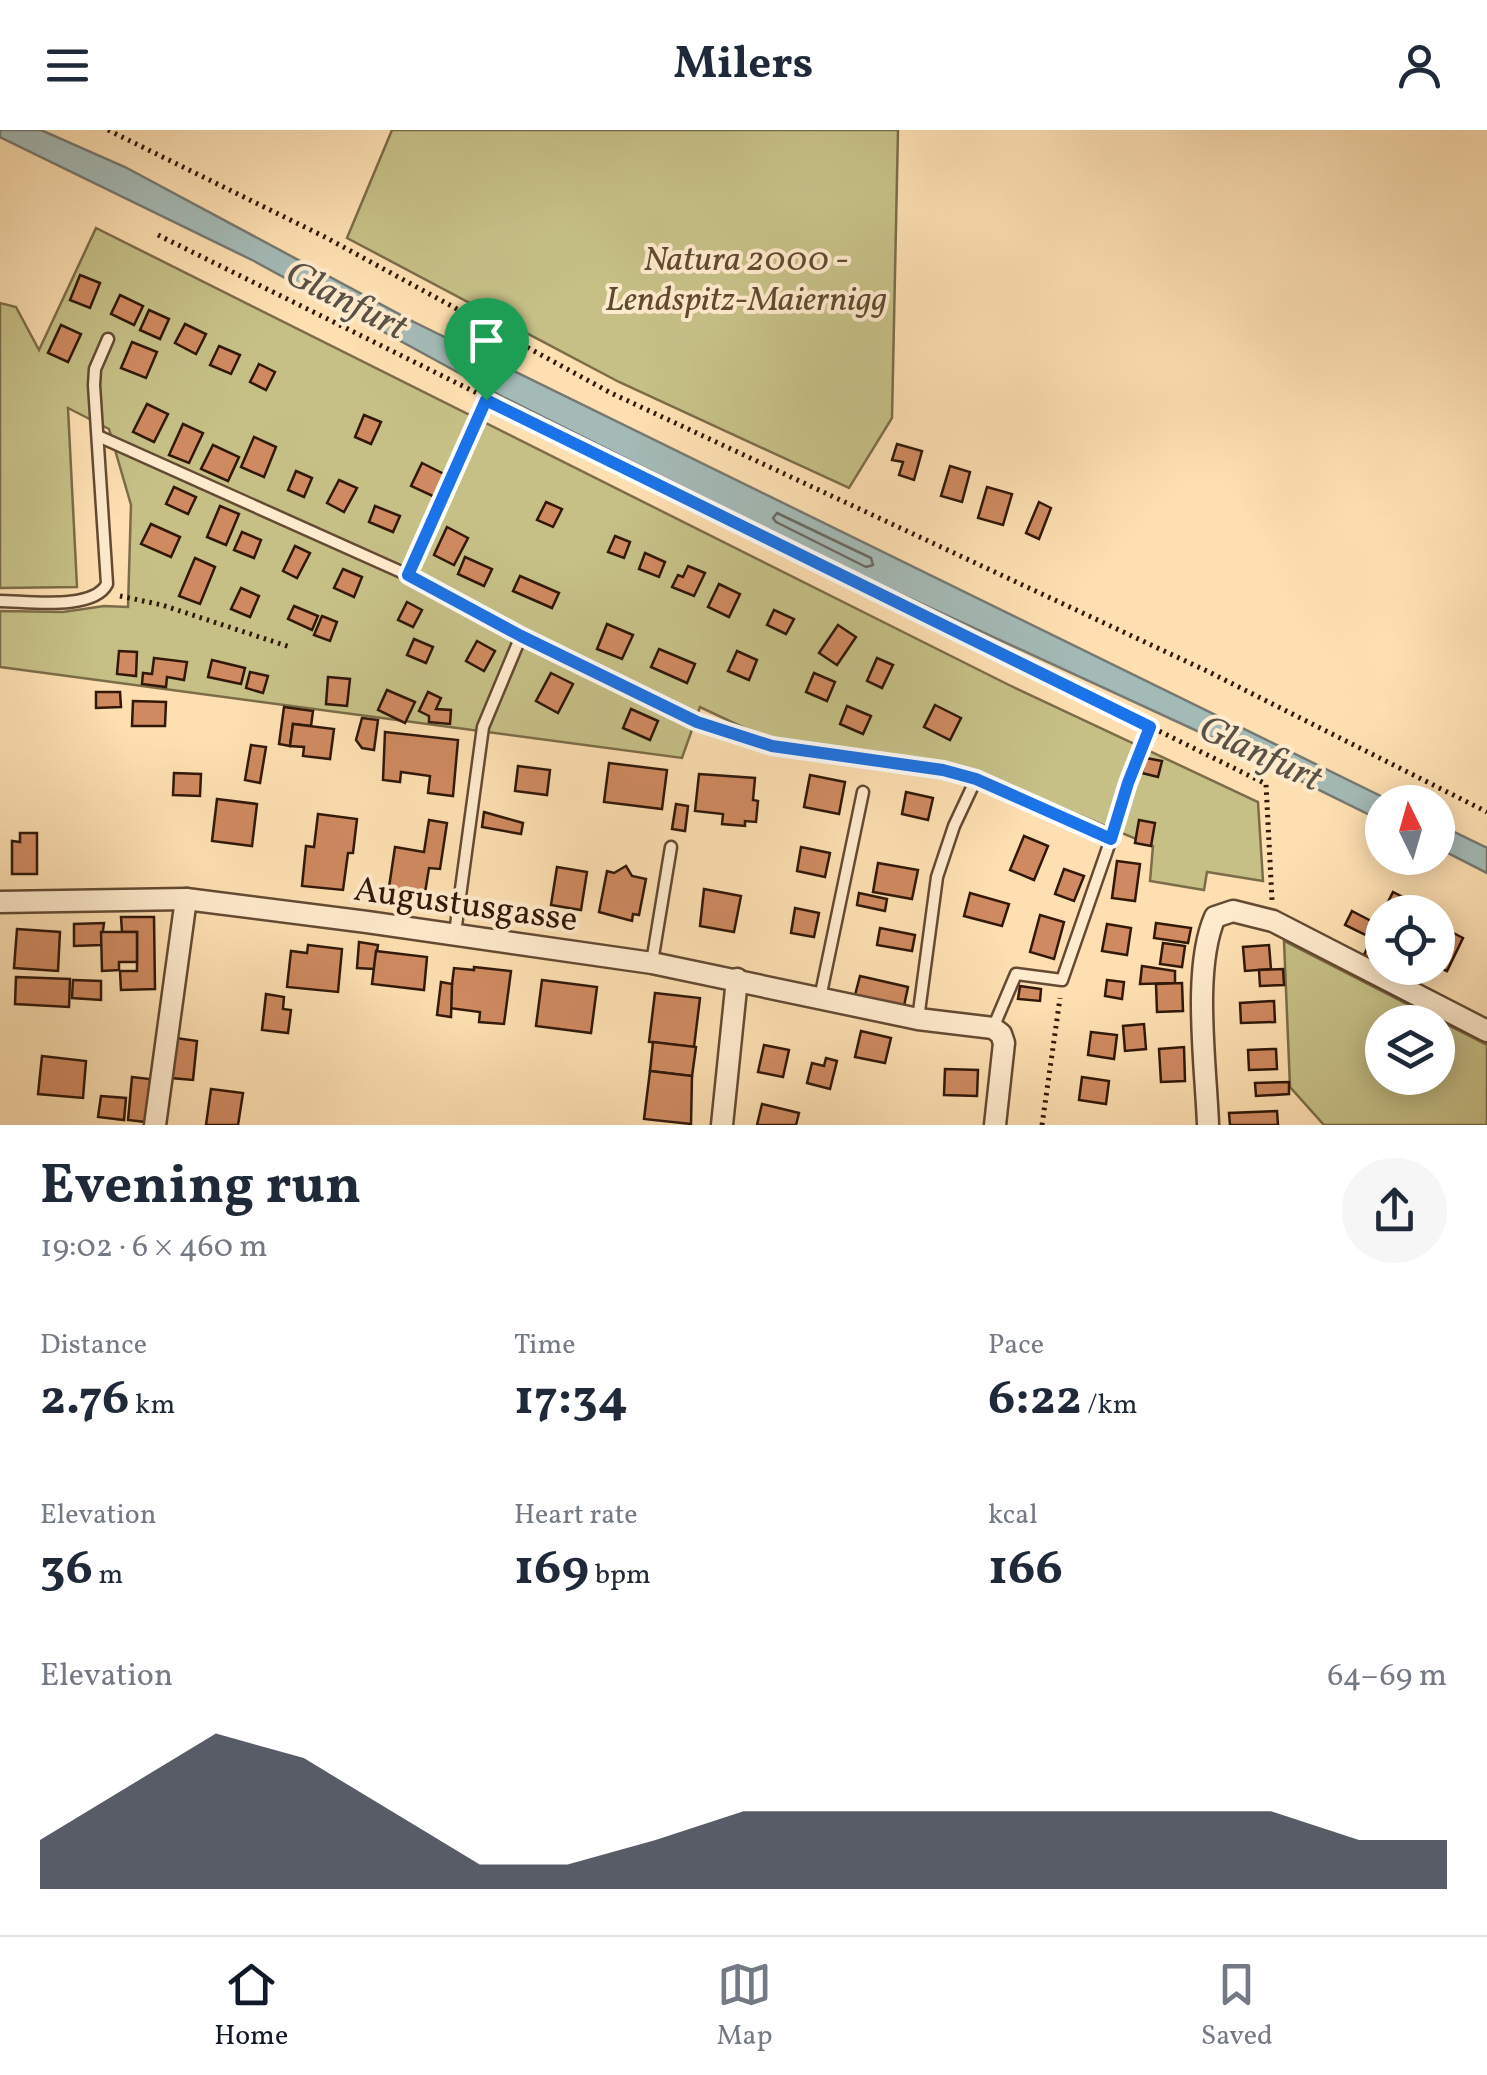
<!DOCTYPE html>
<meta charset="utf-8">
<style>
body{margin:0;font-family:Vollkorn,serif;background:#f6f6f7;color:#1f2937;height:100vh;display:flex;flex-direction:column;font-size:38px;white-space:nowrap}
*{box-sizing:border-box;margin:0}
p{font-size:32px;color:#747a83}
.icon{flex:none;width:55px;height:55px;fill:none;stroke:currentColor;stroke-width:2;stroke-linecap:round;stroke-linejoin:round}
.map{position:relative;height:995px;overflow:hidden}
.side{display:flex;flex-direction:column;background:#fff;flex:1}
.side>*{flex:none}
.needle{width:65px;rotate:355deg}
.tools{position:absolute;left:1365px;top:655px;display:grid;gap:20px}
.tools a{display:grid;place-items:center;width:90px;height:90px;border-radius:50%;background:#fff;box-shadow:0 5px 25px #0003;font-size:50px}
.pin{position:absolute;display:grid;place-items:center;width:85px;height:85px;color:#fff;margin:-102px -42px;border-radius:50% 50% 50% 0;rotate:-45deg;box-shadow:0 0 10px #0007}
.pin .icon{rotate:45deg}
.round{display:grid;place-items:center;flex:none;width:105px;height:105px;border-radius:52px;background:#f6f6f7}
.headline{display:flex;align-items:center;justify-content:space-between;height:170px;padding:0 40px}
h1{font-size:55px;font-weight:700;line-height:75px}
.figures{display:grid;grid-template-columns:repeat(3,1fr);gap:15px;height:170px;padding:10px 40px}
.figures div{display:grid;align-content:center}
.figures b{font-size:50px;font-weight:700}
.figures small{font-size:28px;font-weight:400}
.figures p{font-size:28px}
.chart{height:280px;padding:20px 40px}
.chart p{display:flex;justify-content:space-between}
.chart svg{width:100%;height:180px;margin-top:10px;fill:#111827;opacity:.7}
header{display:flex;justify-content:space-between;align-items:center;height:130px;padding:0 40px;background:#fff;font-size:45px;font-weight:700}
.menu{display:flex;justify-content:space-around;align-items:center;height:140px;border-top:2px solid #e0e1e3;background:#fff;font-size:28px;color:#747a83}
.menu a{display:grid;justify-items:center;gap:5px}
.menu .selected{color:#111827}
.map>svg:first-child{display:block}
.green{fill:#c6c087;stroke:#7c6c48;stroke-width:2.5;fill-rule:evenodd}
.water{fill:#a4bab6;stroke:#767971;stroke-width:2.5}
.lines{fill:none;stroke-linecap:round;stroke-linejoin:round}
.shore{stroke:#6a6960;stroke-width:2.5}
.building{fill:#cf8a61;stroke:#311809;stroke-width:2.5}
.lane-casing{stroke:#644a33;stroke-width:15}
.street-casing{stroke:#644a33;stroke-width:25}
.path{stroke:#311809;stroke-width:5;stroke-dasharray:2.5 5;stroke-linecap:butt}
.lane{stroke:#feeacc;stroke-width:10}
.street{stroke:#feeacc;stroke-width:20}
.route-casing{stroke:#fff;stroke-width:20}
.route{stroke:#1a73e8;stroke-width:12}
.labels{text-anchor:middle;stroke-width:8;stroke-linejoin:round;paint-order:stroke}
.park-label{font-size:35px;font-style:italic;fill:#5e4a2f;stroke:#feeacc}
.street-label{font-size:35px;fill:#311809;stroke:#feeacc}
.water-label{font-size:38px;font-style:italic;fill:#595146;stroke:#feeacc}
</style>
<header><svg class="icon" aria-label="menu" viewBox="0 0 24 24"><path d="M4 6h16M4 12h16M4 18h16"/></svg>Milers<svg class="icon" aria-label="person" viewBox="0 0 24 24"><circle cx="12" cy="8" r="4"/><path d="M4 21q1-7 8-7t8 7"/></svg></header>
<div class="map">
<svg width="1487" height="995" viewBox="0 0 1487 995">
<rect width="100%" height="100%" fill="#fddfb1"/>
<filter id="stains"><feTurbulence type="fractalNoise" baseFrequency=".002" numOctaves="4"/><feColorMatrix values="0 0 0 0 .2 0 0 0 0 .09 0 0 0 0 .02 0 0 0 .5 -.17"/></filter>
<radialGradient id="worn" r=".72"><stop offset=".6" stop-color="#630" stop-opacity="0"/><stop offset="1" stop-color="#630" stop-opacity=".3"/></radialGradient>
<!-- green -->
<g class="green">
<polygon points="392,0 898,0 892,288 849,358 619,252 347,108"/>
<polygon points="96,98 1011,556 1258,672 1263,751 1207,742 1204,760 1150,751 1153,716 970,639 768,609 700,577 682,628 0,537 0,481 63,482 104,476 128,477 131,375 109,299 68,278 77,457 0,458 0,173 16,177 39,220"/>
<path d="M1284,811L1487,915V995H1324L1290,957ZM1382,892H1438V948H1382Z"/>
</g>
<!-- water -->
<g class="water">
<polygon points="0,0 41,0 125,37 414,192 1393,672 1382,672 1382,691 1234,618 846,439 503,267 254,131 0,7"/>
<polygon points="1438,694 1487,718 1487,743 1438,718"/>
</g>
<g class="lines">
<!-- shore -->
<polygon class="shore" points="777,383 871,428 873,435 866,437 776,392 773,388"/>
</g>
<!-- building -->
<g class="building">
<polygon points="80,145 100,153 90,178 70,170"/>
<polygon points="120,165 143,176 134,195 111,184"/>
<polygon points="149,180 169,189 160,209 140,200"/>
<polygon points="185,194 206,204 196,224 175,213"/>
<polygon points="61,195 81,204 68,232 48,223"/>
<polygon points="132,212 157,222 146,248 121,238"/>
<polygon points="219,216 240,225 231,244 210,235"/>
<polygon points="259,234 275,242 266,260 250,252"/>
<polygon points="147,274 168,284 154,312 133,302"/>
<polygon points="364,285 381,292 371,314 355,307"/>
<polygon points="183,294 203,303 189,333 169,325"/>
<polygon points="254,307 276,317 264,347 241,337"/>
<polygon points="897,314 922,321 914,350 899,345 903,332 892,330"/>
<polygon points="213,315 239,327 228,351 201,339"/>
<polygon points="422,333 446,345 435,367 411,356"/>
<polygon points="950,336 970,342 962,372 941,366"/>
<polygon points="296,341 312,348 304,367 288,360"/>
<polygon points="339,350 357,358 344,382 327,373"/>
<polygon points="174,357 196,367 188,384 166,374"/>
<polygon points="987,357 1012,364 1003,395 978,388"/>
<polygon points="546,372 562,379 553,397 537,390"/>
<polygon points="1039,372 1051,378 1039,409 1026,403"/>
<polygon points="220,376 239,384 226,415 207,407"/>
<polygon points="375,376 400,386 393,402 369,392"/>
<polygon points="151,394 180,407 171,427 141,414"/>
<polygon points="447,397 468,408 454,435 434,425"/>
<polygon points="242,402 261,410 254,428 234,420"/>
<polygon points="615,406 630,412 624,428 608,422"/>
<polygon points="295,416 310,423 297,448 283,441"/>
<polygon points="645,423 665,432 659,447 639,439"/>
<polygon points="465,427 492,439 484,456 458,444"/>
<polygon points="195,428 215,437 200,474 179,466"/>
<polygon points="688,436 705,443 694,466 672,457 678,445 683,447"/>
<polygon points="343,439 362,447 354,467 334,458"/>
<polygon points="520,446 559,463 552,478 513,461"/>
<polygon points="719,454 740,464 729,487 708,477"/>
<polygon points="241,458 259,466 250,487 231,479"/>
<polygon points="407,472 422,480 413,497 398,490"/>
<polygon points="294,476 318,486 312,500 288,489"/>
<polygon points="774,480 794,489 786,504 767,495"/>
<polygon points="322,486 337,492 330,511 314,505"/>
<polygon points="607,494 633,505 622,529 597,519"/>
<polygon points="838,495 856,507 837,535 819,523"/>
<polygon points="414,509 433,517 426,533 407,525"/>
<polygon points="477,511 495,521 484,541 466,531"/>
<polygon points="659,519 695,534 687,553 651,537"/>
<polygon points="119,521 137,522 136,546 117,544"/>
<polygon points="737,521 757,530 749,550 728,541"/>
<polygon points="154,528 187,532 184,550 167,547 166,557 142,554 143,543 152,544"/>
<polygon points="877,528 893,535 882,558 867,551"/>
<polygon points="212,530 245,538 241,554 208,547"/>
<polygon points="250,542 268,546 263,563 246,558"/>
<polygon points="551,543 573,554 558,583 536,571"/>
<polygon points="814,543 835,552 827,571 806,562"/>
<polygon points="328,547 350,549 347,576 326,574"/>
<polygon points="387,560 415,572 405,593 378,580"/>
<polygon points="96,562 120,562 121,577 96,578"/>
<polygon points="428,562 441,568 436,579 451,580 450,594 429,592 429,586 419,581"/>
<polygon points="133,571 166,572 165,596 132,596"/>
<polygon points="935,575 961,588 950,610 924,597"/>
<polygon points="847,576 871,586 863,604 840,594"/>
<polygon points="284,577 313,581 311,596 293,594 290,616 279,614"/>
<polygon points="631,579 658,591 650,610 623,598"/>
<polygon points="362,588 378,590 374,620 362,618 356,610"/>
<polygon points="293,594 334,599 330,629 303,626 304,617 290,616"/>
<polygon points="385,602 458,610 453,666 428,663 430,646 401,642 400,652 383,650"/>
<polygon points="251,615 266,617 260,653 245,650"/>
<polygon points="1146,628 1162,631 1158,647 1142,643"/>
<polygon points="609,633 667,640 662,679 604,672"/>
<polygon points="518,636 550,640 547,665 515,661"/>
<polygon points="174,643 201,644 200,666 173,665"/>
<polygon points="699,644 755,648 753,670 758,671 756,692 745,691 745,696 722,694 723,684 695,681"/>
<polygon points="810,645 845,652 839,684 804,677"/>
<polygon points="906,662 933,668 928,690 902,684"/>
<polygon points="217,669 257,674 252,716 212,711"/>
<polygon points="676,674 688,676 685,701 672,699"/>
<polygon points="484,682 523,693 521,704 482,697"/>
<polygon points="318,684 357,689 353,723 348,723 343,760 302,756 306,716 314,717"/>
<polygon points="429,690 447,693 440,739 429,738 424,769 388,764 395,717 424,722"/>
<polygon points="1139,690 1155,693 1151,716 1135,713"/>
<polygon points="20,703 37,703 37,744 12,744 12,711 20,712"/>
<polygon points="1024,706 1048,716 1034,750 1010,740"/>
<polygon points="801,717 830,723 825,747 797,741"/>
<polygon points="1117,731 1140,734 1135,771 1112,768"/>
<polygon points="878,733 918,740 912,769 873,762"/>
<polygon points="626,736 632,746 646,749 639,785 633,784 632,791 599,782 607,741 614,743"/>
<polygon points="557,737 587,742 581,780 551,775"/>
<polygon points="1064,739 1084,746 1074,771 1055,764"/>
<polygon points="704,759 741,766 734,802 700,796"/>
<polygon points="1393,762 1415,773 1410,782 1383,782"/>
<polygon points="859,763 887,769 885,781 857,775"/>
<polygon points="970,763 1009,774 1002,796 964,786"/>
<polygon points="795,778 819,783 814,807 791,803"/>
<polygon points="1352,781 1377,794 1382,783 1382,835 1364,825 1372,808 1345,795"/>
<polygon points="1040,785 1064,792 1054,829 1030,822"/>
<polygon points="121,787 154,787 155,859 121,860 120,841 137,841 137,802 122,802"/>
<polygon points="104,793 101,815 74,816 74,794"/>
<polygon points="1156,793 1191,798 1188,813 1154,808"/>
<polygon points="1107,794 1131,798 1127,825 1102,821"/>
<polygon points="1438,795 1463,808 1447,841 1438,837"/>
<polygon points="880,798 915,805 912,821 877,815"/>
<polygon points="17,799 60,802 58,841 14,838"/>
<polygon points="101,802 137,802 137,832 119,832 119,840 102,841"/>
<polygon points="359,812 378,815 374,839 357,838"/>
<polygon points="1163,813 1185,816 1182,837 1160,834"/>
<polygon points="308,815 342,819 338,862 287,857 291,821 307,823"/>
<polygon points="1269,815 1271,839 1245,841 1243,817"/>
<polygon points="376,821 427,827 424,860 372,854"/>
<polygon points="1142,836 1175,841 1175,853 1140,854"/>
<polygon points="474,837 511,841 504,894 479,892 480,882 449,878 454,838 474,840"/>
<polygon points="1283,839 1284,855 1260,856 1259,840"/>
<polygon points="860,846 908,857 904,876 855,865"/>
<polygon points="16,847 70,849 69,877 15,874"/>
<polygon points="73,850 101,851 101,870 72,868"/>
<polygon points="542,850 597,857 591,903 536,896"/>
<polygon points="1107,850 1124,852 1122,869 1105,866"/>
<polygon points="441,852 452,854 451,887 437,885"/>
<polygon points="1182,853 1183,881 1157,882 1156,854"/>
<polygon points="1020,856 1041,859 1040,871 1018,869"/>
<polygon points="655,863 700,868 694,917 649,912"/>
<polygon points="266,864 284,867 283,879 291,880 288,903 262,900"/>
<polygon points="1274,871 1275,892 1241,893 1240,873"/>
<polygon points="1144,894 1146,919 1125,921 1123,896"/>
<polygon points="861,901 891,908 885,933 855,927"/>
<polygon points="1091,902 1117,905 1114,929 1088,925"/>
<polygon points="176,908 197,911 193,950 171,948"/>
<polygon points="653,912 696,917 692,946 650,941"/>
<polygon points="764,915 789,920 783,947 758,942"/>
<polygon points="1184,917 1185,951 1161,952 1159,919"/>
<polygon points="1273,919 1276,919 1277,939 1249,940 1248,920"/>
<polygon points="42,926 86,931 83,968 38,964"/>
<polygon points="826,928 837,931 830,959 807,953 812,933 824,936"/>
<polygon points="945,939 978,940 977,966 944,965"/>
<polygon points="650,941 692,946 691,994 644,989"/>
<polygon points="132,947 150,949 146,992 128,990"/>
<polygon points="1082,947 1109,951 1106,974 1079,970"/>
<polygon points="1289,952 1289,964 1256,966 1255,953"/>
<polygon points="211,959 243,963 238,995 206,995"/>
<polygon points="101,966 126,968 124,990 98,987"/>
<polygon points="762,974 799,983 796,995 757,995"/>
<polygon points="1277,981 1278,995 1230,995 1229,983"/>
</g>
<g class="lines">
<defs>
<g id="lane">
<polyline points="98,306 408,445 521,506 697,592 772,616 943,640 976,649 1111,709 1062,850 1016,844 993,898"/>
<polyline points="408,445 451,349"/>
<path d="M0,471C27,471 93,481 107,454L94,255L95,239L108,209"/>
<polyline points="455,803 483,597 521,506"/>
<polyline points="652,832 671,717"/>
<polyline points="820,868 863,662"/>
<polyline points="918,889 937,747 954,696 976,649"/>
</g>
<g id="street">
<polyline points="0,772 186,769 367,792 652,833 918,889 993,898 1001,904 1004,913 995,995"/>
<polyline points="155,995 186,769"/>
<polyline points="722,995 737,849"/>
<path d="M1208,995C1206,937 1192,839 1215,787L1233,781L1273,791L1487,901"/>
</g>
</defs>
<!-- lane casing -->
<use href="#lane" class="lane-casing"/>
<!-- street casing -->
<use href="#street" class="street-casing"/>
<!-- path -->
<g class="path">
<polyline points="108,0 325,107 611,263 1207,541 1487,682"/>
<polyline points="158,105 1266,654 1272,770"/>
<polyline points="458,333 486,270"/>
<polyline points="120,466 162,475 290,517"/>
<polyline points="1116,692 1150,597"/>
<polyline points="1042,995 1060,868"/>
</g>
<!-- lane -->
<use href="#lane" class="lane"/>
<!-- street -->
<use href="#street" class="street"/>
</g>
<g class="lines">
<defs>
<polygon id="route" points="486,270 1150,597 1128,653 1111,709 976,649 943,640 772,616 697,592 521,506 408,445"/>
</defs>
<!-- route casing -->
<use href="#route" class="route-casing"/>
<!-- route -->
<use href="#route" class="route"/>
</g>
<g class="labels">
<!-- park labels -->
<g class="park-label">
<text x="746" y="140">Natura 2000 -<tspan x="746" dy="40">Lendspitz-Maiernigg</tspan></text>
</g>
<!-- street labels -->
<g class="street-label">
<text transform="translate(466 773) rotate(8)" y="12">Augustusgasse</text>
</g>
<!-- water labels -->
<g class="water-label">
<text transform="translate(347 169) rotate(27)" y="13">Glanfurt</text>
<text transform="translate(1261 622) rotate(25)" y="13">Glanfurt</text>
</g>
</g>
<rect width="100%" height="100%" filter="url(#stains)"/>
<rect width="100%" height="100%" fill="url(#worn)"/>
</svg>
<div class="tools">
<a><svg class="needle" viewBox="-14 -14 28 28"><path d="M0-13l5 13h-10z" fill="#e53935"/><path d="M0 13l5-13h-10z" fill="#747a83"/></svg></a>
<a><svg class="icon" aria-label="locate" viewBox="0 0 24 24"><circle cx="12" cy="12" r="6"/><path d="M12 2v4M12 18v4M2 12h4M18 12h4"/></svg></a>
<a><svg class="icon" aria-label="layers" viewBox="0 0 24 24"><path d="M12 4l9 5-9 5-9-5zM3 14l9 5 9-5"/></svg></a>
</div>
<div class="pin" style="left:486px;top:270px;background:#1e9e55"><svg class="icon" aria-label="arrive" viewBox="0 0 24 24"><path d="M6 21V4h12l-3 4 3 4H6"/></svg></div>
</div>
<section class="side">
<div class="headline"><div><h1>Evening run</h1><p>19:02 · 6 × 460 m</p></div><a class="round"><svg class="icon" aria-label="share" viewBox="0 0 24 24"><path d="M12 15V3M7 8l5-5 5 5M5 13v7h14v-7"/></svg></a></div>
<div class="figures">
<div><p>Distance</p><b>2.76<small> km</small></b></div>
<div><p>Time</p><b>17:34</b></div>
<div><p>Pace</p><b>6:22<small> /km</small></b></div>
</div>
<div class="figures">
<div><p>Elevation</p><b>36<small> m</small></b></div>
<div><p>Heart rate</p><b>169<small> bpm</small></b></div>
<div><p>kcal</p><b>166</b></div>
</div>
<div class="chart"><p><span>Elevation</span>64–69 m</p>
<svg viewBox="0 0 160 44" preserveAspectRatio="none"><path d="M0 44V32L10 19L20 6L30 12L40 25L50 38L60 38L70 32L80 25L90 25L100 25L110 25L120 25L130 25L140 25L150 32L160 32V44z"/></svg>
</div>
</section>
<nav class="menu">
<a class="selected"><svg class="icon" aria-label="home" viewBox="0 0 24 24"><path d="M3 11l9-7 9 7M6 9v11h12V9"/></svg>Home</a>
<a><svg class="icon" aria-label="map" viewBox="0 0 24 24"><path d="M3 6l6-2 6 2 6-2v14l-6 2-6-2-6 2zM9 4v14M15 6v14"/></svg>Map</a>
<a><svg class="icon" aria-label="saved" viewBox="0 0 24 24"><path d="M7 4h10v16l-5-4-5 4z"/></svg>Saved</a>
</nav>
